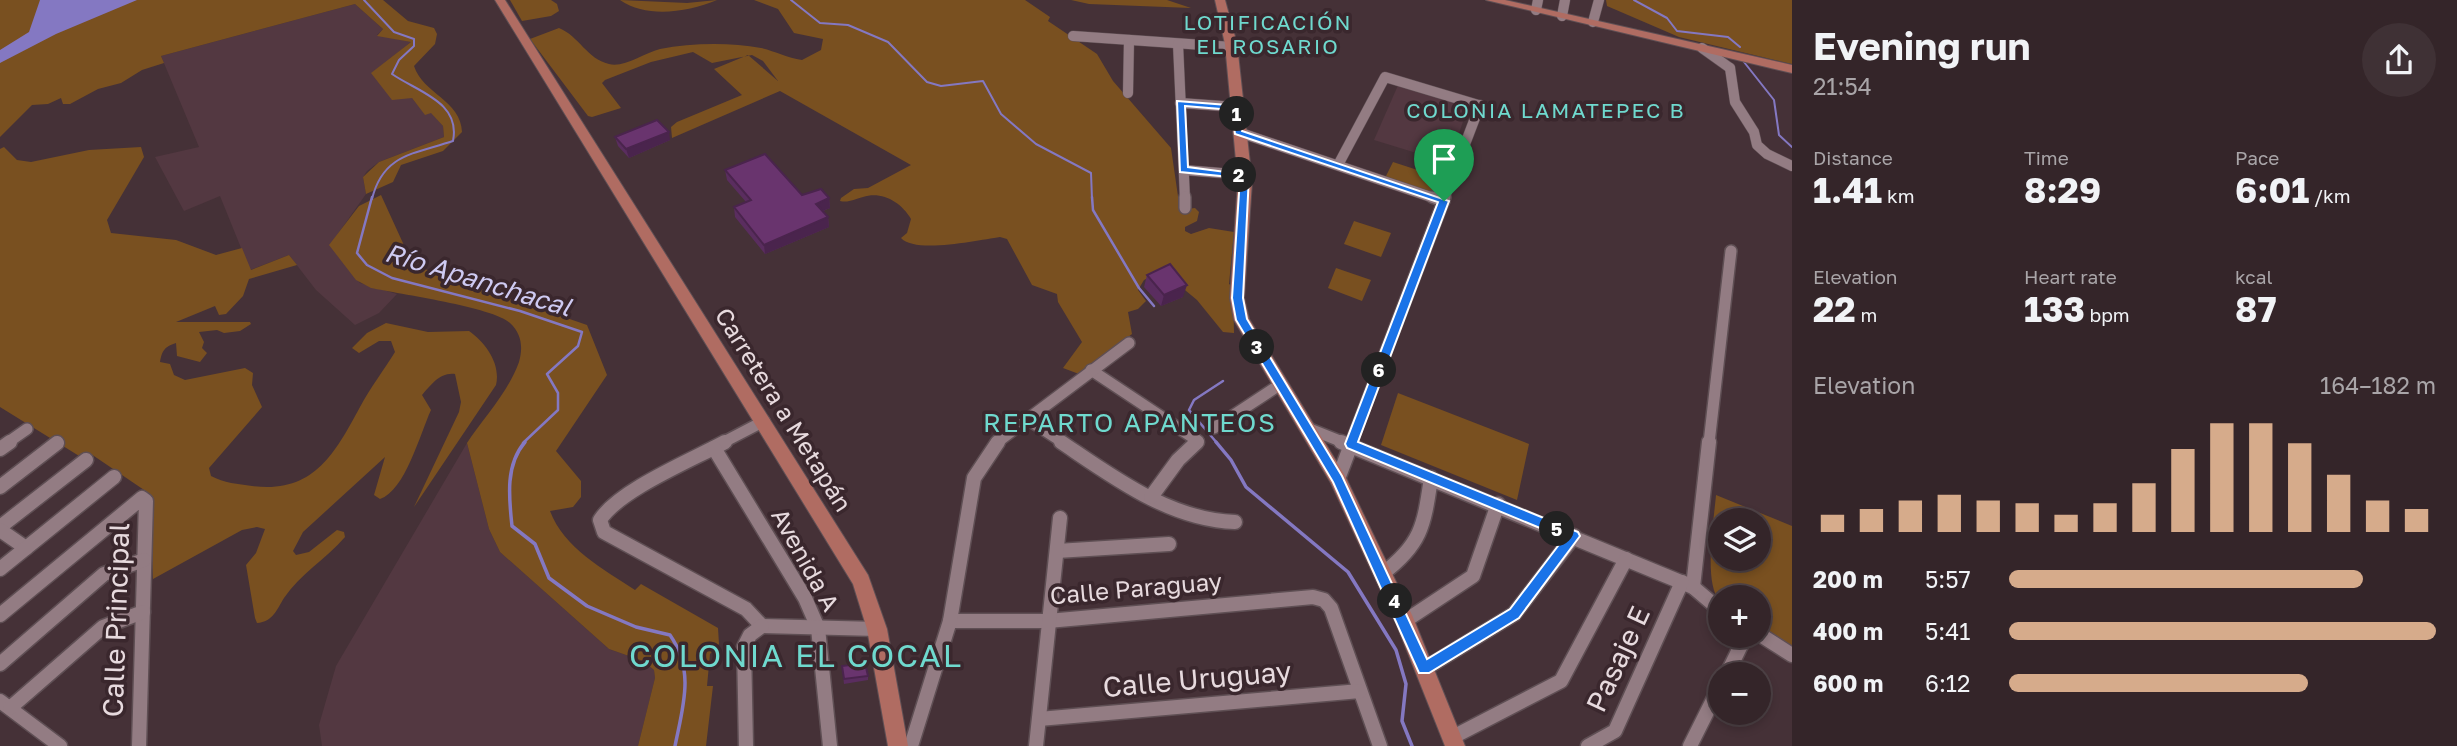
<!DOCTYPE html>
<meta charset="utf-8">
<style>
body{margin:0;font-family:"Golos Text",sans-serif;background:#3f3135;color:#f1f3f6;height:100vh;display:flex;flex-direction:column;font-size:26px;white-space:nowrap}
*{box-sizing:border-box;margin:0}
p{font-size:23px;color:#a9a5a8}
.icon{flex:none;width:38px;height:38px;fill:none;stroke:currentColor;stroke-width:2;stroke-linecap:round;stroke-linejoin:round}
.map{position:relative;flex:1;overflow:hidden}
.details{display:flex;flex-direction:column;background:#342529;width:665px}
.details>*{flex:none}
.fabs{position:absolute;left:1708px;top:508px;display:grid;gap:14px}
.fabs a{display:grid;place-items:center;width:63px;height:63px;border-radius:50%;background:#342529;box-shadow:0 4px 10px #0003,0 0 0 2px #4e4246;font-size:35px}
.pin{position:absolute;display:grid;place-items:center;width:60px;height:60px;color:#fff;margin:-72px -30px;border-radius:50% 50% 50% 0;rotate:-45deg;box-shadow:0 0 7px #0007}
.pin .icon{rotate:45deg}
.km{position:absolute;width:35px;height:35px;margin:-18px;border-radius:50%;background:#222;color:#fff;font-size:19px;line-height:35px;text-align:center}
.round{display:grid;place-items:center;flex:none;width:74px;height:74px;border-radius:37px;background:#3f3135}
.headline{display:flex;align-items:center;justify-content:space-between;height:119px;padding:0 21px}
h1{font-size:38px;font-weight:700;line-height:52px}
.metrics{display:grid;grid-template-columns:repeat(3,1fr);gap:10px;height:119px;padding:7px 21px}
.metrics div{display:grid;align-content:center}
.metrics b{font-size:35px;font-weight:700}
.metrics small{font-size:19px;font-weight:400}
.metrics p{font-size:19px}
.chart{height:196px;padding:14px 21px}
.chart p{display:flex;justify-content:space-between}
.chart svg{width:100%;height:126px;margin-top:7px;stroke:#d6ab8b;stroke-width:6}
ul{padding:0 21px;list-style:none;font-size:23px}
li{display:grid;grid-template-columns:112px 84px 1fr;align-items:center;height:52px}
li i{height:18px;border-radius:9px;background:#d6ab8b}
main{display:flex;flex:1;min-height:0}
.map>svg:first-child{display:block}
.built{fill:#533841}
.green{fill:#795020;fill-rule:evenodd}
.water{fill:#8478c2}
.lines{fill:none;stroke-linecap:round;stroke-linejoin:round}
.stream-far2{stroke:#8478c2;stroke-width:2}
.stream-far1{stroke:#8478c2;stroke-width:2.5}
.stream{stroke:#8478c2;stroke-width:3.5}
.minor-far2-casing{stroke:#5f4f54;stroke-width:11}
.minor-far1-casing{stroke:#5f4f54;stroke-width:14}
.minor-casing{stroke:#5f4f54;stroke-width:17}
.major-casing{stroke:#5f4f54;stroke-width:2}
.minor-far2{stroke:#937c83;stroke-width:10}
.minor-far1{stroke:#937c83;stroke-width:11}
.minor{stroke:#937c83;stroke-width:14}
.major{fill:#b06c62;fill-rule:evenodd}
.wall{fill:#5a2d5f}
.shaded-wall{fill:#4a244d}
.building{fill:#69346e;stroke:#4a244d;stroke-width:2}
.route{fill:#1a73e8;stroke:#fff;stroke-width:2;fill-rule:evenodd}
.labels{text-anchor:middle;stroke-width:7;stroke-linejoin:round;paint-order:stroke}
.far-neighbourhood-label{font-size:21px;letter-spacing:2px;fill:#6fd9ce;stroke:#3a272d}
.street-label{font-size:24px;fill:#e7dade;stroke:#3a272d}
.water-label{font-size:26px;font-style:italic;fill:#cecaf2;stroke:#3a272d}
.neighbourhood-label{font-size:26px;letter-spacing:2px;fill:#6fd9ce;stroke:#3a272d}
.near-street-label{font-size:28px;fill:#e7dade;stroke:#3a272d}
.near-neighbourhood-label{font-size:32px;letter-spacing:2px;fill:#6fd9ce;stroke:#3a272d}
</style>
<main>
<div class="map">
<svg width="1792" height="746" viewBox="0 0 1792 746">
<rect width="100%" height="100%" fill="#453137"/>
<!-- built -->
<g class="built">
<polygon points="355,4 383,29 377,35 411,42 372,73 402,97 412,98 425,114 431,112 443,126 444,137 379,162 367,171 363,177 366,194 330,245 360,283 397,294 379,313 355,325 316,290 289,255 250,270 220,196 184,211 155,157 199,147 161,56"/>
<polygon points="1399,83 1469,104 1449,163 1374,140"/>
<polygon points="467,443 489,529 500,552 609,649 643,661 654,670 655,678 638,746 322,746 319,725 336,666"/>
</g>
<!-- green -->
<g class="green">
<path d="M0,0H383L408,21L434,28L437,34L435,44L414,66C423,94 461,100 462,132L443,151L401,165L393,182L366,194L363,177L379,162L444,137L443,126L431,113L425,115L412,98L392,100L371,73L411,42L377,36L383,29L355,4L161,56L164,63L142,70L121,83L98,89L70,104H63L61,98L48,104L32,105L0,137Z"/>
<polygon points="510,0 551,0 557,4 559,11 551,16 522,21"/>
<path d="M620,0L687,3L717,0C687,12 648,19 620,0Z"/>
<path d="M754,0H1025L1050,17L1048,21L1097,54L1113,81L1171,148L1180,210L1195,208L1199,212L1197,221L1185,227V231L1191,234L1209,228L1234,232L1229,284L1233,287L1234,333L1223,332L1197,300L1162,271L1144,280L1138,290L1146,301L1138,309L1128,312L1132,334L1079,374L1063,368L1082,342L1058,302L1057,294L1032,285L1007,239L1000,237C979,240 915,254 901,238L907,233L911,219C901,202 882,191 863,197C854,199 849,203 840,201L841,198L854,189L868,188L911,165L780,91L672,138L671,127L677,122L742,95L714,69L748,55L778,81L763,61L752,55L712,63L693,52L651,62L605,80L602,83L621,108L592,117L588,116L530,39L559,28C579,36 587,59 609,64C624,68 644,53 660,49C691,43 729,42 761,48C775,51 787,58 802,60L821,50L823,39L794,33L778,9Z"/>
<polygon points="1071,0 1167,0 1191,8 1089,4"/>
<polygon points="1606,0 1792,0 1792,64 1679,37 1607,6"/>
<path d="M4,147L17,160L31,162L89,150L141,147L144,157L107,220L111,233L176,240L216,255L242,248L251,270L289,255L297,265L249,279L243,296L226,314L219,315L215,306L176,322H250L251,324L240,331L224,333L217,330L199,332L204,342L202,348L207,353L200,362L177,356L176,343C164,347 162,351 160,362L170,364L174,375L185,380L245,368L253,373L252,385L262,407L209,468L211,476C224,483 238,484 252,486C314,494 335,453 360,407C370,388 384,370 395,352L391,341H379L359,353L352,348L367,333L386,323L428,332L469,331C486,343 501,364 496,385L414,507L459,412L461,402L455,374C440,372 431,385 422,395L431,410C420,434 405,491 380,499L374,495L385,457L303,532L293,551L296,555L309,552L337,530L344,532L345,537C326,559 300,574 284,598C277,609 273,622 257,623L255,618L246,565L256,553L265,529L257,527L242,530L153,579L150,494L91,454L84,459L0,407V149Z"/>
<polygon points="1393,162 1439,177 1432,194 1385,178"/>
<path d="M381,195L413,265L587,325L607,375L556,451L581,481V497L573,507L550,511C564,548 603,569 635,590L641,584L718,628L719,644L710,654L707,686H713L706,746H638L655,678L654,670L643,661L609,649L500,552L489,529L467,443C483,419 509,391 519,362C523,348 522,334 510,323C493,307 399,294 371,288L356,280L329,245L359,206Z"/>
<polygon points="1354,221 1391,233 1381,257 1344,244"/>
<polygon points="1336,268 1371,280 1362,301 1328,288"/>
<polygon points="1398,393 1529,444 1517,500 1381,445"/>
<path d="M1716,495L1792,526V646L1759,625V597H1720V601C1703,584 1714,520 1716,495ZM1720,520H1759V558H1720Z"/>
</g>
<!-- water -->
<polygon class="water" points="40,0 137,0 56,34 0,63 0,50 29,32"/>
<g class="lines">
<!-- stream-far2 -->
<g class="stream-far2">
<path d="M364,0L394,32L414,39V46L399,60L392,74C418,92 461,102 453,141C414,154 383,154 372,199"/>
<polyline points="791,0 820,23 848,25 888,42 927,82 941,86 983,81 1001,114 1036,144 1091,173 1092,199"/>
<polyline points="1634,0 1667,18 1677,31 1728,37 1740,47"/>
<polyline points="1744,62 1774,100 1779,135 1792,147"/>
</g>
<!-- stream-far1 -->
<g class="stream-far1">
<polyline points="372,197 357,253 367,265 392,278 520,311 582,332 578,346 547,374 558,393 558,410 523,443"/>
<polyline points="1092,197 1093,210 1139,288 1154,306"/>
<polyline points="1217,443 1189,410 1194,400 1223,381"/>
</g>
<!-- stream -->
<g class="stream">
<path d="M525,442C505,465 509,498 512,526L535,544L549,578L587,606L636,627L670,635C695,671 683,706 675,746"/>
<polyline points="1216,442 1231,460 1246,487 1348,572 1396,650 1406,684 1402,721 1412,746"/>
</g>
<defs>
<g id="minor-far2">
<polyline points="1536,10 1538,0"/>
<polyline points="1562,16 1565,0"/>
<polyline points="1593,22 1599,0"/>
<polyline points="1073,36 1232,47"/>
<polyline points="1178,44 1185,199"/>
<polyline points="1702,48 1730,68"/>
<polyline points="1730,68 1735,102 1754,132 1757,145 1767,154 1792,166"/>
<polyline points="1128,93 1129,40"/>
<polyline points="1180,103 1236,107"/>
<polyline points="1238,132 1437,199"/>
<polyline points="1338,165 1385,77 1485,107"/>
<polyline points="1184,170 1245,175"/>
<polyline points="1444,199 1480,105"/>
</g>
<g id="minor-far1">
<polyline points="1185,197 1185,208"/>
<polyline points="1432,197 1444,201"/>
<polyline points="1091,370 1198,441 1195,443"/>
<polyline points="1027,419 1064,443"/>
<polyline points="1214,428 1281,384"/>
<polyline points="1310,429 1345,443"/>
<polyline points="7,443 27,429"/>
<polyline points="722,443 764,421"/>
<polyline points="996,443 1129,343"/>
<polyline points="1351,443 1445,197"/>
<polyline points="1709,443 1731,251"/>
</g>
<g id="minor">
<path d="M725,442C692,460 619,490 600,520L604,532L746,609L762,626"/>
<path d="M1061,442C1113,477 1170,520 1235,522"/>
<polyline points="1341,442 1693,587 1720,610"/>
<polyline points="714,448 805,598 818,628 830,746"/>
<polyline points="0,449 10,442"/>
<polyline points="1338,479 1352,442"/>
<polyline points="0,487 57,443"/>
<polyline points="1151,497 1178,460 1197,442"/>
<polyline points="0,527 86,460"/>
<polyline points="0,530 26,548"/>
<polyline points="1057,551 1169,544"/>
<polyline points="0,569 114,477"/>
<path d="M1382,574C1422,544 1424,525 1431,478"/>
<polyline points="1693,587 1709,442"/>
<polyline points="0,615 142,498 146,501 139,746"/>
<polyline points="950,621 1048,621 1313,597 1324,600 1331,608 1380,746"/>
<polyline points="1405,621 1473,576 1498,504"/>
<polyline points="762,626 877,629"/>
<polyline points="1759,634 1792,655"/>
<polyline points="0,664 104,574 144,560"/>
<polyline points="1424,669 1514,614 1574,536"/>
<polyline points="1727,674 1746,635"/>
<polyline points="0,701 60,746"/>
<polyline points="10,708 103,627 143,612"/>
<polyline points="1039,719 1360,691"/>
<polyline points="1451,738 1561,681 1626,559"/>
<polyline points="746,746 744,647 750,635 762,626"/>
<polyline points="911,746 950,621 974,478 998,442"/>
<polyline points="1036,746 1060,518"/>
<polyline points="1588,746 1615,731 1682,582"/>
<polyline points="1690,746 1720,686"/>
</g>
<g id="major">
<polygon points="495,0 505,0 868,575 887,629 908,746 888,746 867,629 853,584"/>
<polygon points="1215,0 1225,0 1237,44 1252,182 1244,298 1249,319 1344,474 1412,615 1465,746 1445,746 1396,623 1331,483 1234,320 1230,298 1238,182 1225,44"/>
<polygon points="1486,0 1505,0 1792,65 1792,73"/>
</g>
</defs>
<!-- minor-far2 casing -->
<use href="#minor-far2" class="minor-far2-casing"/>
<!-- minor-far1 casing -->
<use href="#minor-far1" class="minor-far1-casing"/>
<!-- minor casing -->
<use href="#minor" class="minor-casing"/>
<!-- major casing -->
<use href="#major" class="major-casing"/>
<!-- minor-far2 -->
<use href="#minor-far2" class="minor-far2"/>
<!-- minor-far1 -->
<use href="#minor-far1" class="minor-far1"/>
<!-- minor -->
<use href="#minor" class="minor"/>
<!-- major -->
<use href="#major" class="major"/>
</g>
<!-- wall -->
<g class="wall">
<polygon points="615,137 670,140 629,158 618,146"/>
<polygon points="725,170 802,195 829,198 830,208 823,211 828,217 829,227 765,254 735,217 734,207 746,202 727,180"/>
<polygon points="1147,275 1183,297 1161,306 1144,287"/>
<polygon points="842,666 868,676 868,680 844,684"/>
</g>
<!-- shaded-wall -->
<g class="shaded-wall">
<polygon points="669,132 670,140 629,158 626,149"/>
<polygon points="829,198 830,208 817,213 816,204"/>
<polygon points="828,217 829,227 765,254 764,245"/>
<polygon points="1187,285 1183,297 1161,306 1164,295"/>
</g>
<!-- building -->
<g class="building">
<polygon points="657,120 669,132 626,149 615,137"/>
<polygon points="765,154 802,195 821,189 829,198 816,204 828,217 764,245 734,207 751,200 725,170"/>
<polygon points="1170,264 1187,285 1164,295 1147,275"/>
<polygon points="865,663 868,676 844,679 842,666"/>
</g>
<!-- route -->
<path class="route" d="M1177,101L1240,106L1242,131L1449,201L1358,442L1578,532L1580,536L1519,618L1429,673H1419L1333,482L1236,320L1232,298L1240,178L1180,172ZM1185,106L1232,110L1235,134L1438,202L1345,444L1347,448L1564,538L1510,609L1427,659L1342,476L1247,319L1243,298L1249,175L1188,167Z"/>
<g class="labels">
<!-- far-neighbourhood labels -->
<g class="far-neighbourhood-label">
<text x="1268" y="30">LOTIFICACIÓN<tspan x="1268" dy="24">EL ROSARIO</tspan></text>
<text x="1546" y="118">COLONIA LAMATEPEC B</text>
</g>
<!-- street labels -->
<g class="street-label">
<text transform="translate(783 410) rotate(58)" y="8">Carretera a Metapán</text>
<text transform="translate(805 560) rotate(61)" y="8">Avenida A</text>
<text transform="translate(1136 589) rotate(-5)" y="8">Calle Paraguay</text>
</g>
<!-- water labels -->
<g class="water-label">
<text transform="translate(478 280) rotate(17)" y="9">Río Apanchacal</text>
</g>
<!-- neighbourhood labels -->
<g class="neighbourhood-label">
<text x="1130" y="432">REPARTO APANTEOS</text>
</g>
<!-- near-street labels -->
<g class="near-street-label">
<text transform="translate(116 620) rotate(-88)" y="10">Calle Principal</text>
<text transform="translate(1618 659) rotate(-65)" y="10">Pasaje E</text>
<text transform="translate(1197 679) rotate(-5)" y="10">Calle Uruguay</text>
</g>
<!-- near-neighbourhood labels -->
<g class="near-neighbourhood-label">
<text x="796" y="667">COLONIA EL COCAL</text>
</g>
</g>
</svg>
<div class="fabs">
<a><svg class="icon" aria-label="layers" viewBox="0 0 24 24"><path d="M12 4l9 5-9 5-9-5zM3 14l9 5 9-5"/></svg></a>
<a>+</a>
<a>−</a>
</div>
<div class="pin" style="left:1444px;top:201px;background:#1e9e55"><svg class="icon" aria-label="arrive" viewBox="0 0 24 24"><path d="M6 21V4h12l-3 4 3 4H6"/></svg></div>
<b class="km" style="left:1237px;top:114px">1</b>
<b class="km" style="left:1239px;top:175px">2</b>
<b class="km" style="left:1257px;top:347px">3</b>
<b class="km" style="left:1395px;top:601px">4</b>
<b class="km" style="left:1557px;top:529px">5</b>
<b class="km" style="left:1379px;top:370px">6</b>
</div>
<section class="details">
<div class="headline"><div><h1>Evening run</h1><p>21:54</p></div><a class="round"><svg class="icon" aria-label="share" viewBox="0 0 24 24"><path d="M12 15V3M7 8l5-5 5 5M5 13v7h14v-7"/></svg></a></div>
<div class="metrics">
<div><p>Distance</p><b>1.41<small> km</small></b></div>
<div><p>Time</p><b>8:29</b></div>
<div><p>Pace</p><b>6:01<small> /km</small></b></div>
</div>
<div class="metrics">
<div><p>Elevation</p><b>22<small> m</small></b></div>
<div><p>Heart rate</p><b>133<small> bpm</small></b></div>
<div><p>kcal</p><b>87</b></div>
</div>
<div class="chart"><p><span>Elevation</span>164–182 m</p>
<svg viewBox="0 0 160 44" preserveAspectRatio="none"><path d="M5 44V38M15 44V36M25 44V33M35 44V31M45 44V33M55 44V34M65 44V38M75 44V34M85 44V27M95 44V15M105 44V6M115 44V6M125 44V13M135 44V24M145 44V33M155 44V36"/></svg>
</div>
<ul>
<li><b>200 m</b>5:57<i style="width:83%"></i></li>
<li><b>400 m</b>5:41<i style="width:100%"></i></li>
<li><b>600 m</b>6:12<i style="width:70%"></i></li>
</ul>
</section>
</main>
